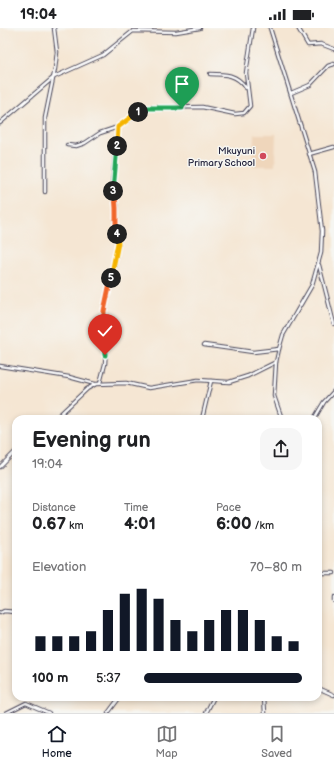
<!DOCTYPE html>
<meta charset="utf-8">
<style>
body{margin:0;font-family:"Balsamiq Sans",sans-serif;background:#f6f6f6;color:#202124;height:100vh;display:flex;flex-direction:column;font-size:15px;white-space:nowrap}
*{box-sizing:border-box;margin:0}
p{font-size:13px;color:#757577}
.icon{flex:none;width:22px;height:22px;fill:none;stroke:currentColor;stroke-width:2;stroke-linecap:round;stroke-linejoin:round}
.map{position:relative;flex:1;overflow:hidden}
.details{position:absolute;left:12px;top:387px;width:310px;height:286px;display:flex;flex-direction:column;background:#fff;border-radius:12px;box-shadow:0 2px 6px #0003}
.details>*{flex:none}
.pin{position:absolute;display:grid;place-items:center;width:34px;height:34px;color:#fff;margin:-41px -17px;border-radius:50% 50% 50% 0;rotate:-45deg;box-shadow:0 0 4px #0007}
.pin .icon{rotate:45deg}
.km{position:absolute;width:20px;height:20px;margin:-10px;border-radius:50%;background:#222;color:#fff;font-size:11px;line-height:20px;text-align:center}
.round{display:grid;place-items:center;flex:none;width:42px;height:42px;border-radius:12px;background:#f6f6f6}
.head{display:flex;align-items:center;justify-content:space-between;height:68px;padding:0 20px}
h1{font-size:22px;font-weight:700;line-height:30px}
.figures{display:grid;grid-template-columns:repeat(3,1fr);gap:6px;height:68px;padding:4px 20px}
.figures div{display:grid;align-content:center}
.figures b{font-size:17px;font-weight:700}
.figures small{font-size:11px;font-weight:400}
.figures p{font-size:11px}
.chart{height:112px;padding:8px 20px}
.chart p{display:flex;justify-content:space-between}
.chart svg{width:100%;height:72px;margin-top:4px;stroke:#111827;stroke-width:6}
ul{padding:0 20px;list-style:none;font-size:13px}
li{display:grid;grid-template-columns:64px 48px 1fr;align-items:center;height:30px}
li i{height:10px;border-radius:5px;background:#111827}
.status{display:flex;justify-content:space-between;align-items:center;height:28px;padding:0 20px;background:#fff;direction:ltr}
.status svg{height:11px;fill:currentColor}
.dock{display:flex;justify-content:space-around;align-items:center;height:56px;border-top:1px solid #e0e0e0;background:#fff;font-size:11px;color:#757577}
.dock a{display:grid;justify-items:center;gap:2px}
.dock .active{color:#111827}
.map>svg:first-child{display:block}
.built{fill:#efd6bb}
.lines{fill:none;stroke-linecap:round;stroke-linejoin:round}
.minor-casing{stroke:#423f52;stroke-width:4.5}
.minor{stroke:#fff;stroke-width:2.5}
.split-1-casing{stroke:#fff;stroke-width:8}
.split-2-casing{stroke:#fff;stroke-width:8}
.split-3-casing{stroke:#fff;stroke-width:8}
.split-4-casing{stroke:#fff;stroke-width:8}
.split-5-casing{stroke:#fff;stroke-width:8}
.split-6-casing{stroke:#fff;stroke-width:8}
.split-7-casing{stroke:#fff;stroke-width:8}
.split-1{stroke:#22a559;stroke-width:5}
.split-2{stroke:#f5b400;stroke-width:5}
.split-3{stroke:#22a559;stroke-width:5}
.split-4{stroke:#f0652b;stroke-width:5}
.split-5{stroke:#f5b400;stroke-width:5}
.split-6{stroke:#f0652b;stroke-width:5}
.split-7{stroke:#22a559;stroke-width:5}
.poi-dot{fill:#d1495b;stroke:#f6f6f2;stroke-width:1.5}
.labels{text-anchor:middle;stroke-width:3;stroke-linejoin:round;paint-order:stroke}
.poi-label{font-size:10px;fill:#22223b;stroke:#f6f6f2;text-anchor:end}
</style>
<div class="status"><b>19:04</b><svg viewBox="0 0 49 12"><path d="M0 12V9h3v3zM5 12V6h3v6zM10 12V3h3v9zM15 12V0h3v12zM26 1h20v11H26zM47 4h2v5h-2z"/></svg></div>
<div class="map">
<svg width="334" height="685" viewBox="0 0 334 685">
<rect width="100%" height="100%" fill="#f6f6f2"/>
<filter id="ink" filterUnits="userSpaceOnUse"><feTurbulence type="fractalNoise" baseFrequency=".025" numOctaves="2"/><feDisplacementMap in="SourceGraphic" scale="8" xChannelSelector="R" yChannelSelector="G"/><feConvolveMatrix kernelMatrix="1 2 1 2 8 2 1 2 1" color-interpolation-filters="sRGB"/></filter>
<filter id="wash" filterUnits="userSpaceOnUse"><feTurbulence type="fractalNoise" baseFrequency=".012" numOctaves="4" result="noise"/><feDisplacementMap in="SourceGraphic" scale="16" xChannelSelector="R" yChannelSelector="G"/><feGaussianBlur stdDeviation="0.9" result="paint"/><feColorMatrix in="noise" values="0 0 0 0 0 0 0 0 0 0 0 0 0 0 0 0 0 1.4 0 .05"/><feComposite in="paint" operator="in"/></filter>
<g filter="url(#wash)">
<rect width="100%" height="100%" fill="#f5e6d3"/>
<!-- built -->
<polygon class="built" points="254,106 276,106 275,138 253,138"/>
</g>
<g filter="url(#ink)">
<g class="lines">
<defs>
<g id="minor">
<polyline points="270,0 315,144 322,203 321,225 312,257 283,307 279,321 276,334 274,368 282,391"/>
<polyline points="298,0 308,17 321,16 334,21"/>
<path d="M210,46C225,46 237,46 246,60"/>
<polyline points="291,65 310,57 328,38 334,36"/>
<polyline points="0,95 54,49 103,27 133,3 176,4 200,0"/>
<polyline points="67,117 76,118 85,115 100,105 118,99 147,80 202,79 235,86 244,85 250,78 246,45 253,0"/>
<polyline points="309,126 334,119"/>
<polyline points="45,164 45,90 55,41 57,24 54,0"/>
<polyline points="319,237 334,296"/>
<polyline points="204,317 253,324 279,321"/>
<polyline points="0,338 69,349 95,356"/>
<polyline points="100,355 105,336 106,318 104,283 119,213 116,194 117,177 112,158 118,99"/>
<polyline points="55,391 87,361 96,356 126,355 149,360 198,352 229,354 248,348 276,334"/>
<polyline points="202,391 211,353"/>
<polyline points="314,391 324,374 334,363"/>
<polyline points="0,439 16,423"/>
<polyline points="318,545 334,545"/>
<polyline points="334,569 334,573"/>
<polyline points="0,585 4,583 16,584"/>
<polyline points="318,660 334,667"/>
<polyline points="264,669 265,685"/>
<polyline points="6,685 26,675 49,685"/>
<polyline points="108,685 120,669"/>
<polyline points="206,685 214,669"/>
</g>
</defs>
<!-- minor casing -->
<use href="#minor" class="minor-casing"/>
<!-- minor -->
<use href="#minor" class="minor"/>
</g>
</g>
<g class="lines" filter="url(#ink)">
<defs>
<polyline id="split-1" points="138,84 148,80 182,80"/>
<polyline id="split-2" points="117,118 118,99 138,84"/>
<polyline id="split-3" points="113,163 117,118"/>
<path id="split-4" d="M113,163C119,178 114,191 117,206"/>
<polyline id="split-5" points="111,250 118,215 117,206"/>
<polyline id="split-6" points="104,294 104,283 111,250"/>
<polyline id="split-7" points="104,294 105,327"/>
</defs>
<!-- split-1 casing -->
<use href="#split-1" class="split-1-casing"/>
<!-- split-2 casing -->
<use href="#split-2" class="split-2-casing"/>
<!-- split-3 casing -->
<use href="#split-3" class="split-3-casing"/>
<!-- split-4 casing -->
<use href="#split-4" class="split-4-casing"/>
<!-- split-5 casing -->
<use href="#split-5" class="split-5-casing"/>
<!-- split-6 casing -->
<use href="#split-6" class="split-6-casing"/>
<!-- split-7 casing -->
<use href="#split-7" class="split-7-casing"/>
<!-- split-1 -->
<use href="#split-1" class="split-1"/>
<!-- split-2 -->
<use href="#split-2" class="split-2"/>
<!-- split-3 -->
<use href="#split-3" class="split-3"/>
<!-- split-4 -->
<use href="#split-4" class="split-4"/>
<!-- split-5 -->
<use href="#split-5" class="split-5"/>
<!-- split-6 -->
<use href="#split-6" class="split-6"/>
<!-- split-7 -->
<use href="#split-7" class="split-7"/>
</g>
<!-- markers -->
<circle class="poi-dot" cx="263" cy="128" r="4"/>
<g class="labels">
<!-- poi labels -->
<g class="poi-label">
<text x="255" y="126">Mkuyuni<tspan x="255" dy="12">Primary School</tspan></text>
</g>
</g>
</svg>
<div class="pin" style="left:182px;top:80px;background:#1e9e55"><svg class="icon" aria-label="arrive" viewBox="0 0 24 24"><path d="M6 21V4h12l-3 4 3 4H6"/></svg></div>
<div class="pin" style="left:105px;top:327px;background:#d93025"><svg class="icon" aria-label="check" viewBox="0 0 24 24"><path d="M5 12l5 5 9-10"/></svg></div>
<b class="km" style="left:138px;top:84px">1</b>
<b class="km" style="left:117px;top:118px">2</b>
<b class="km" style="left:113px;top:163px">3</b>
<b class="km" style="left:117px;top:206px">4</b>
<b class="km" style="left:111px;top:250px">5</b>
<section class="details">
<div class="head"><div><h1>Evening run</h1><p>19:04</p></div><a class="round"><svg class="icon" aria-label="share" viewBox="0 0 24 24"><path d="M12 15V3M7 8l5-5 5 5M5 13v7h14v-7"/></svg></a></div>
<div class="figures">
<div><p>Distance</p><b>0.67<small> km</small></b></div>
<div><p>Time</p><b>4:01</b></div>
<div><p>Pace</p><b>6:00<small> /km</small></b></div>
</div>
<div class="chart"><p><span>Elevation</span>70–80 m</p>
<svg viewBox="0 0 160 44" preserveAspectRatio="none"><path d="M5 44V35M15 44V35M25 44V35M35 44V32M45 44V19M55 44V9M65 44V6M75 44V12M85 44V25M95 44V32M105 44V25M115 44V19M125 44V19M135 44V25M145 44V35M155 44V38"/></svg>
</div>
<ul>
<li><b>100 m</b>5:37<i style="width:100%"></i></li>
</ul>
</section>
</div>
<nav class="dock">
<a class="active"><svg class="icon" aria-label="home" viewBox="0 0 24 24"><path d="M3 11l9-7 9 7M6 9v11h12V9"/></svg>Home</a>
<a><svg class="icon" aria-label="map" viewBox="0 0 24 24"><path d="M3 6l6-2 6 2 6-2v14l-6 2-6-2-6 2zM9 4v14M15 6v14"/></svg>Map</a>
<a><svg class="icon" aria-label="saved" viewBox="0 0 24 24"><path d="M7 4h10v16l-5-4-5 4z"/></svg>Saved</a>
</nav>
